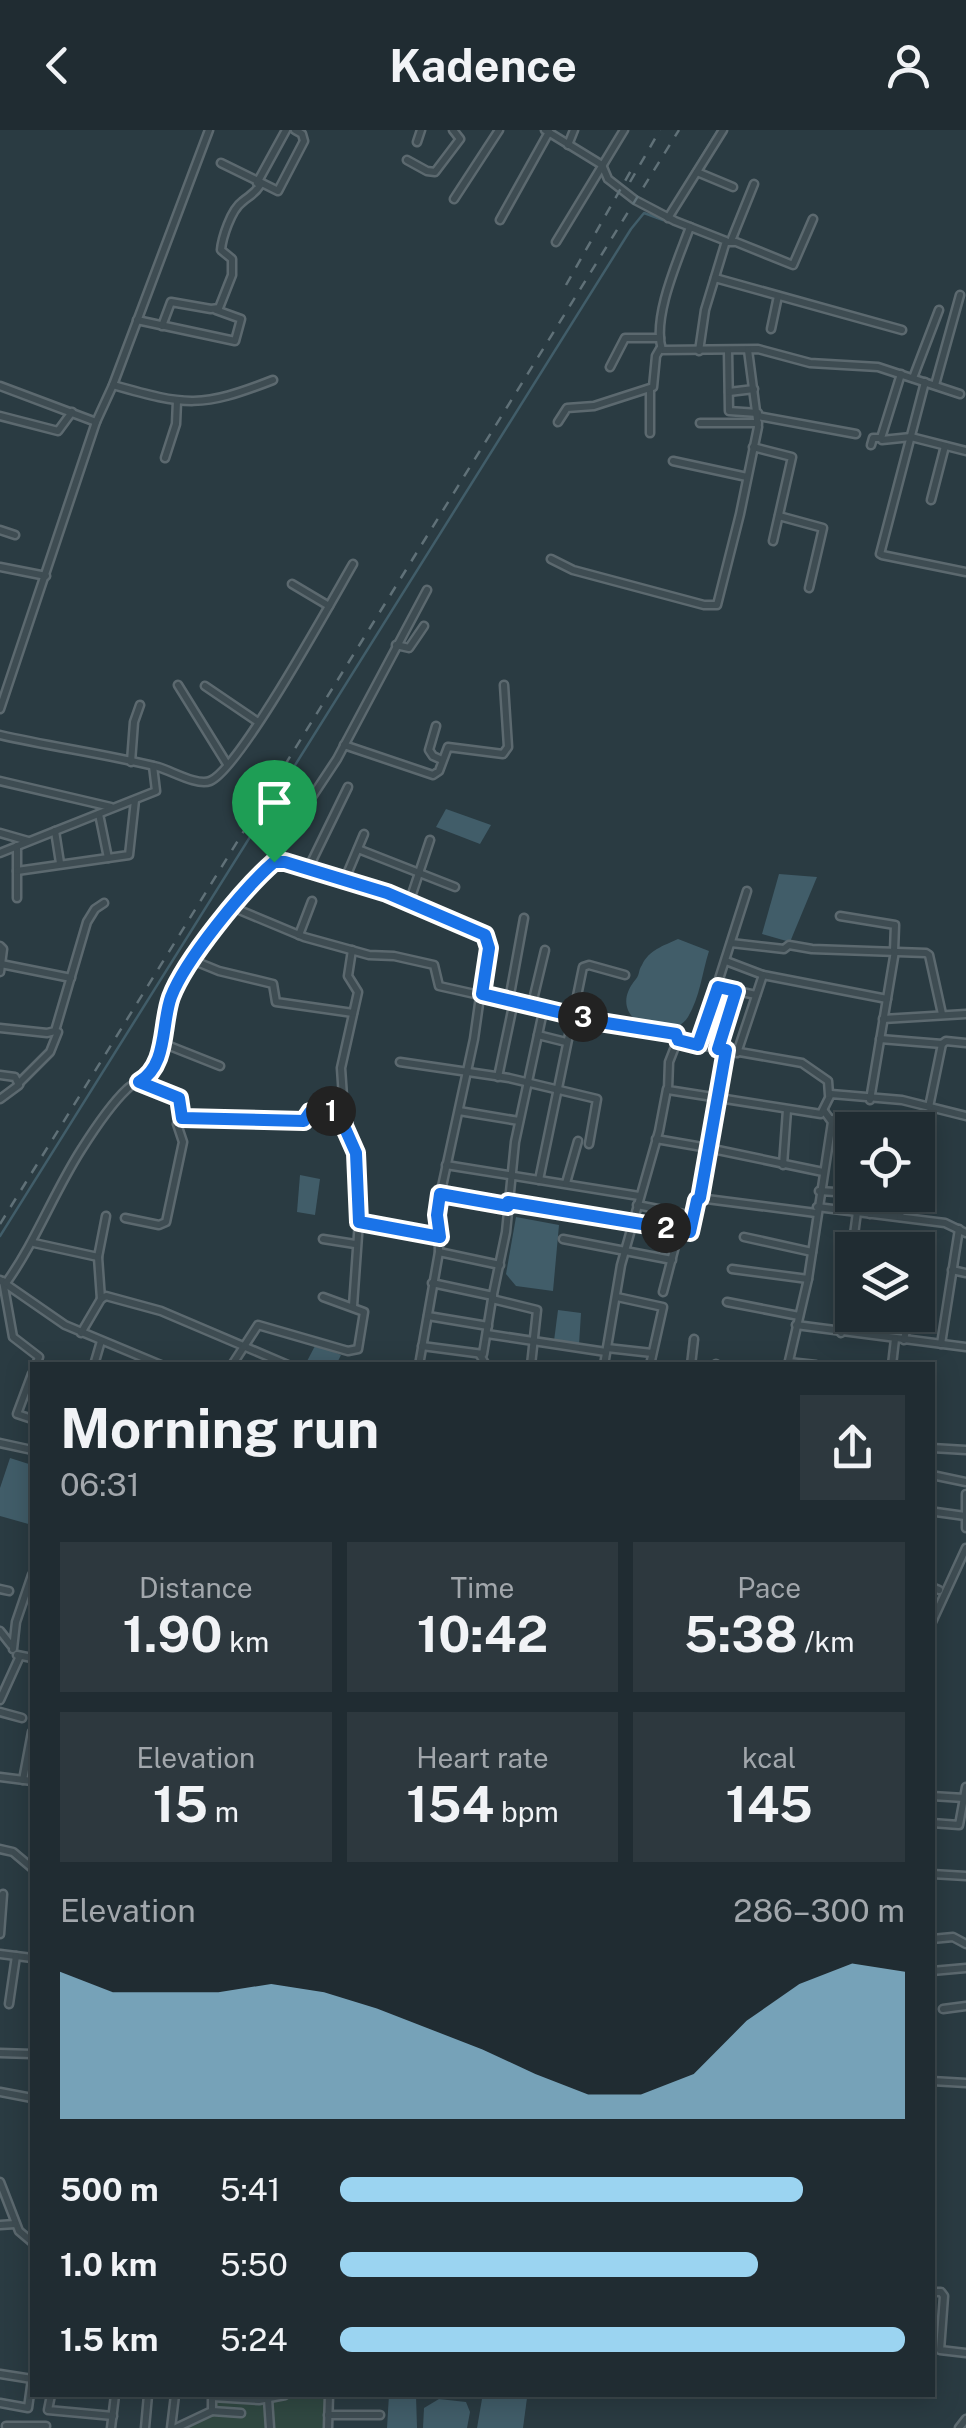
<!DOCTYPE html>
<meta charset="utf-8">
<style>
body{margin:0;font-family:"Public Sans",sans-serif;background:#2d383e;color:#f1f3f6;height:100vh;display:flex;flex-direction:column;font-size:38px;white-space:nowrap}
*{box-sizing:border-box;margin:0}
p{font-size:32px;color:#a2a7ac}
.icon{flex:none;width:55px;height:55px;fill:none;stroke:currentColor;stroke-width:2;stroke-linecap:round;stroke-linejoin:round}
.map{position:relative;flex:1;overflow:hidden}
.side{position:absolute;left:30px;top:1232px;width:905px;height:1035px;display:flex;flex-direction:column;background:#202c32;border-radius:0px;box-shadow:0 5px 25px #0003,0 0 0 2px #3d484d}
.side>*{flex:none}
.tools{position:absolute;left:835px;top:982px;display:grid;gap:20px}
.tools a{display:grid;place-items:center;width:100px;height:100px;border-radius:0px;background:#202c32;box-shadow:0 5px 25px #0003,0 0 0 2px #3d484d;font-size:50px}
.pin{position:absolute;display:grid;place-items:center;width:85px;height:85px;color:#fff;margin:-102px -42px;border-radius:50% 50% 50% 0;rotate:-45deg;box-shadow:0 0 10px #0007}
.pin .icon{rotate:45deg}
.km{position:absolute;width:50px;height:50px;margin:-25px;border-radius:50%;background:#222;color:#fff;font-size:28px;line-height:50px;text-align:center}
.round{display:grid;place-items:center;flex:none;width:105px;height:105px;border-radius:0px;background:#2d383e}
.headline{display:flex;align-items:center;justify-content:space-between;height:170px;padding:0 30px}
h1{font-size:55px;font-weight:700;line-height:75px}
.metrics{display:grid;grid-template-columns:repeat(3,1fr);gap:15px;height:170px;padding:10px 30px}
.metrics div{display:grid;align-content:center;border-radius:0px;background:#2d383e;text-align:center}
.metrics b{font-size:50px;font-weight:700}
.metrics small{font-size:28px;font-weight:400}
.metrics p{font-size:28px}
.chart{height:280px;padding:20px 30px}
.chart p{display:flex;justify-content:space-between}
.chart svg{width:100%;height:180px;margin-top:10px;fill:#9bd4f1;opacity:.7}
ul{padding:0 30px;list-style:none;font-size:32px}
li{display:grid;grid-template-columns:160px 120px 1fr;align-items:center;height:75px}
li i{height:25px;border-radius:12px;background:#9bd4f1}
header{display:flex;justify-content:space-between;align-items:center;height:130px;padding:0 30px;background:#202c32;font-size:45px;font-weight:700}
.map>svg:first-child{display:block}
.green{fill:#304842}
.water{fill:#415d69}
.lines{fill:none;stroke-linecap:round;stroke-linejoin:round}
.stream{stroke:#415d69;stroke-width:2.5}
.minor-casing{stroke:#5c696f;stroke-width:11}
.minor{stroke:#3e4c52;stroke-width:6}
.rail{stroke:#607178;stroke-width:2.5;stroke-dasharray:10 10;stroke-linecap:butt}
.route-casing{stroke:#fff;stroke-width:20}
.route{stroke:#1a73e8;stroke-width:12}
</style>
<header><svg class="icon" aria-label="back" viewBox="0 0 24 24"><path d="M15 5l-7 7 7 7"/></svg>Kadence<svg class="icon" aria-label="person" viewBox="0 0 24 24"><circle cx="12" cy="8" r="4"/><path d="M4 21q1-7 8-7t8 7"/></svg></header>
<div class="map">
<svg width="966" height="2298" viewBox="0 0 966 2298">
<rect width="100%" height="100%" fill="#2a3b42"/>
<!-- green -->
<polygon class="green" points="215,2265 326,2265 326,2298 182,2298 209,2286 215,2278"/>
<!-- water -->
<g class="water">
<polygon points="446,679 491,695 480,714 436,697"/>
<polygon points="779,744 817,747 790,812 762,804"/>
<path d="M678,809L709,821C702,843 700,867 688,887C670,916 601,890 636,849C640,844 638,841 642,835C649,820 663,816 678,809Z"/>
<polygon points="300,1045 320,1049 315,1085 297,1082"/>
<polygon points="516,1087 559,1095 553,1161 516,1156 506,1144"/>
<polygon points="558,1180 581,1183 579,1215 554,1211"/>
<polygon points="316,1214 341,1225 336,1235 305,1235"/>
<polygon points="10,1328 32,1335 32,1395 0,1386 0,1358"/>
<polygon points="389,2265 416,2265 417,2298 387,2298"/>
<polygon points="488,2265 524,2265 527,2268 523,2298 477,2298 482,2269"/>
<polygon points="439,2269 466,2272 470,2282 467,2298 423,2298 424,2278"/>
</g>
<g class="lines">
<!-- stream -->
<polyline class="stream" points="0,1106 631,99 644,83 663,90 718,0"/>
<defs>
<g id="minor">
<polyline points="545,0 602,35 608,49 635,70 675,91 726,111 705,180 699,221"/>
<polyline points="417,12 421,0"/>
<polyline points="568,15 574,0"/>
<polyline points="407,30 427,41 435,42 460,9 453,0"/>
<polyline points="221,33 278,61 304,11 302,4 295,0"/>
<polyline points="697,42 733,57"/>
<polyline points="257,53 286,0"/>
<polyline points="454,69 499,0"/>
<polyline points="668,88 723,0"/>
<polyline points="500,90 549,2"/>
<path d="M690,97C678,130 652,187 662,220L758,219L810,233L878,237L960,264"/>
<polyline points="731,111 754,54"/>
<polyline points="556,112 624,0"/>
<polyline points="727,112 736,112 793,135 813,89"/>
<polyline points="715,148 902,200"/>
<polyline points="137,190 235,211 241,189 216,180"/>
<path d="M162,196L171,172L211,179L219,178L232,145V129L221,120C222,108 231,80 242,72C250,65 254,65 261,54"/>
<polyline points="771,199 778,166"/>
<polyline points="728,221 729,281 758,283"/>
<polyline points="610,237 625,208 660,208"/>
<polyline points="913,248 939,180"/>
<path d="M113,255C187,276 201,278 273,250"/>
<polyline points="935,255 960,165"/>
<polyline points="0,256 96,292"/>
<polyline points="650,259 650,303"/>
<polyline points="729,262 754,259"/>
<polyline points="0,286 58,301 72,282"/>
<polyline points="758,286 856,304"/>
<polyline points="558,292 567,278 594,276 653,257 656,226 660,219"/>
<polyline points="700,293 758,293"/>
<polyline points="882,310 911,307 966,321"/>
<polyline points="871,315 873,308 881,308 901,244"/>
<polyline points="753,317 792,327 773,411"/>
<polyline points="165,328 176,294 177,271"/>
<polyline points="673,331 747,347"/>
<polyline points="931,370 945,316"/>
<polyline points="779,386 823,398 809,458"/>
<polyline points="0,400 15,405"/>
<polyline points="880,424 925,252"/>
<polyline points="882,425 966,442"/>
<polyline points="551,429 573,440 704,475 717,475 740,384 758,297 748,220"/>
<polyline points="0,437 46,446"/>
<polyline points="292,454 329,476"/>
<polyline points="396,515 409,518 424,496"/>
<polyline points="178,555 227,634"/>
<polyline points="205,556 258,592"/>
<polyline points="0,579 96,292 113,255 209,0"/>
<polyline points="436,596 429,620 433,626 442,630"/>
<path d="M0,605C52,617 106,624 158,637C172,641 197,656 210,651C239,640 332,470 353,434"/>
<polyline points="344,615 433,645 439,641 448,617 503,624 508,617 504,555"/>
<polyline points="131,632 134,592 140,575"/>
<polyline points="0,651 111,677"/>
<polyline points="99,684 108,728"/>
<polyline points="55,701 60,733"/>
<polyline points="0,703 28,711"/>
<polyline points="17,716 17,768"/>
<polyline points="358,719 455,757"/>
<polyline points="0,723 156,661 153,636"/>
<polyline points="275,731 292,697 337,629 427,460"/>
<polyline points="308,739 348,657"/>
<polyline points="17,741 129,725 135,670"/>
<polyline points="345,749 364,704"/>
<polyline points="409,773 430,710"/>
<polyline points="232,777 304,807 369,825 394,826 434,835 439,856 600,892 676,904 678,909 669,932 668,960 821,984 831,964 902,970 966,986"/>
<polyline points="840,786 895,795 894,821"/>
<polyline points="299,805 312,771"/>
<polyline points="731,813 784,819 789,815 812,819 926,823 929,825 942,884"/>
<polyline points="0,816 3,819 0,842"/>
<polyline points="352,820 348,846 358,862 341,938 345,996 354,1014 358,1036 359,1091 353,1176"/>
<polyline points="192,830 219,841 273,854 276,872 353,883"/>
<polyline points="726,831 763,845 887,869"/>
<polyline points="1,834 71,848"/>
<polyline points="718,857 756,865"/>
<polyline points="509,870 524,788"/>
<polyline points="532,874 545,820"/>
<polyline points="883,889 966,884"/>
<polyline points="0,898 47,903 55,901 87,792 95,779 104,773"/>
<polyline points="538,905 566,912"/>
<polyline points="880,909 942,914"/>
<polyline points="677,911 802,933 828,951 829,965"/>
<polyline points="162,913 220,936"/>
<polyline points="698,915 747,761"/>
<polyline points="718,919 736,861"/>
<polyline points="726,921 708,1018 823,1042"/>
<polyline points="737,923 763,845"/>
<polyline points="400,932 509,948 597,969 589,1014"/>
<polyline points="0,945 15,947 19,955 0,969"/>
<polyline points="498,947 514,871"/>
<polyline points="140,952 179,968 182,988"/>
<polyline points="18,954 50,922 58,902"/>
<polyline points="870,970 895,821"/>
<polyline points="929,977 942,914 946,911 966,913"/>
<polyline points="459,981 519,991"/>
<polyline points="831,989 923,995"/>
<polyline points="656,1009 708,1018"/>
<polyline points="446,1035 639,1066"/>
<polyline points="783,1035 787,980"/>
<polyline points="539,1050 583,837 589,835 625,845"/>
<polyline points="566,1053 578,1011"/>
<polyline points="819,1061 852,1063"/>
<polyline points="440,1064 508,1076"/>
<polyline points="701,1068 707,1018"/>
<polyline points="509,1071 688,1103 699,1068 816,1083"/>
<polyline points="637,1075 694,1086"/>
<polyline points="817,1077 945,1093 966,1103"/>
<polyline points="870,1084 871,1065"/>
<polyline points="900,1087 903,1065"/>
<polyline points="125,1088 159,1095 166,1092 183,1012 177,994 182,988 304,991 310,982 342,981"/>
<polyline points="359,1091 440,1107"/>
<polyline points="744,1107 812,1122"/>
<polyline points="323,1109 355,1114"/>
<polyline points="563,1109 672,1130"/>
<polyline points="34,1113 98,1127 106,1086"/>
<polyline points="439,1122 500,1135"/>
<polyline points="98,1127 101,1169"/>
<polyline points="732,1139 808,1149"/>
<polyline points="952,1140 966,1143"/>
<polyline points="0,1150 65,1195 161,1235"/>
<polyline points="3,1151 13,1207 39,1227 36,1235"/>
<path d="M6,1153C36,1111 53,1064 81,1020C93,1001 110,975 127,959C134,952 145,951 151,942C166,921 162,892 171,868C181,842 260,730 285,732L387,763L485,805L488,810L474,909L438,1075L439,1122L419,1235"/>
<polyline points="432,1153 493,1166"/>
<polyline points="663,1162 679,1101"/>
<polyline points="617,1167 663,1177 650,1235"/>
<polyline points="727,1172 799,1186"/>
<polyline points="428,1186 488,1196"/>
<polyline points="796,1195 966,1217"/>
<polyline points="81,1203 101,1169 106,1166 161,1181 288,1235"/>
<polyline points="841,1203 857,1082"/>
<polyline points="487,1204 606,1222"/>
<polyline points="904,1210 909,1185"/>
<polyline points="941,1214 959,1099"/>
<polyline points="422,1216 483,1224 492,1169"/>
<polyline points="607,1218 652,1223"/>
<polyline points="480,1225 486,1235"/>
<polyline points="789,1232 816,1235"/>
<polyline points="94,1235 101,1211"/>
<polyline points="232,1235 258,1195 348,1221 358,1219 364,1182 323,1167"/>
<polyline points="531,1235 537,1180 492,1169 506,1102 515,1012 544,877"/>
<polyline points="604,1235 621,1135 659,1001 667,959"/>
<polyline points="691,1235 694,1209"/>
<polyline points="716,1235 716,1234"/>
<polyline points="788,1235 808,1149 832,992 824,981"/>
<polyline points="892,1235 895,1209"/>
<polyline points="32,1244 17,1284 32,1289"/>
<polyline points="0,1313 32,1320"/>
<polyline points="932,1318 966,1320"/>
<polyline points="932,1345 966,1352"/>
<polyline points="966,1364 966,1398"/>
<polyline points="936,1382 965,1386"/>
<polyline points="932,1457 939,1460"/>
<polyline points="0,1459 9,1461"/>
<polyline points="932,1492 966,1418"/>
<polyline points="0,1501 11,1515"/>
<polyline points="13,1519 16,1492 32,1445"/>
<polyline points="17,1525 32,1528"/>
<polyline points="0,1570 20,1526"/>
<polyline points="0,1582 22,1588"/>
<polyline points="0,1647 32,1651"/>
<polyline points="23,1650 32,1602"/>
<polyline points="932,1666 964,1668"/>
<polyline points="932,1693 959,1695 966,1657"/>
<polyline points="0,1719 13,1722 32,1738"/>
<polyline points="932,1744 966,1746"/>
<polyline points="0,1804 3,1764"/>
<polyline points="932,1809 953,1807 966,1814"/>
<polyline points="0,1824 32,1828"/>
<polyline points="932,1841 966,1838"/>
<polyline points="9,1874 16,1826"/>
<polyline points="943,1879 966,1876"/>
<polyline points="0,1923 32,1924"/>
<polyline points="932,1951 966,1953"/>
<polyline points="0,1962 32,1968"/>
<polyline points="0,2052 19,2101 32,2112"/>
<polyline points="0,2095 15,2094"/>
<polyline points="932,2162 941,2162 944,2166 940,2220 966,2223"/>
<polyline points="0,2244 32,2249"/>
<polyline points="51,2265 48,2280 113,2286"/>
<polyline points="212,2267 259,2270 285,2265"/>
<polyline points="268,2269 270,2298"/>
<polyline points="0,2273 28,2278 32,2249"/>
<polyline points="212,2281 241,2283"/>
<polyline points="328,2285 380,2285"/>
<polyline points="6,2296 46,2296"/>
<polyline points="111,2298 115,2265"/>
<polyline points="145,2298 148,2265"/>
<polyline points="171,2298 175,2265"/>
<polyline points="176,2298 212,2281 212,2267"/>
<polyline points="328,2298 329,2265"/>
<polyline points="959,2298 966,2289"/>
</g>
</defs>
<!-- minor casing -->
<use href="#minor" class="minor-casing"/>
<!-- minor -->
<use href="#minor" class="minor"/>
<!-- rail -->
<g class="rail">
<polyline points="630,52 660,0"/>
<polyline points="566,155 633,37"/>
<polyline points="0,1094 679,0"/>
</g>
</g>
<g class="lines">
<defs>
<path id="route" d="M274,732H285L387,763L485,805L489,818L482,864L600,892L676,904L678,910L698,915L718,857L736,861L718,919L726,920L700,1068L697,1070L690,1102L508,1072V1076L440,1064L437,1085L440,1107L359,1092L356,1023L344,996L342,980L310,982L304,991L182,988L179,968L139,952C168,935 161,895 171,867C185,830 244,758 274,732Z"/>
</defs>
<!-- route casing -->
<use href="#route" class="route-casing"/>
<!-- route -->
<use href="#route" class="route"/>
</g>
</svg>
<div class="tools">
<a><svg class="icon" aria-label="locate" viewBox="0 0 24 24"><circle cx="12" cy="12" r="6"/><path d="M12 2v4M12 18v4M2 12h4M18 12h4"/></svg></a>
<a><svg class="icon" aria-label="layers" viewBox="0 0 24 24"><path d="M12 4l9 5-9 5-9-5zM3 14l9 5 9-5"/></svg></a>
</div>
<div class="pin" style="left:274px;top:732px;background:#1e9e55"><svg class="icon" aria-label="arrive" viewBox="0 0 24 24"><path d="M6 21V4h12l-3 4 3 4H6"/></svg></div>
<b class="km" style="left:331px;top:981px">1</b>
<b class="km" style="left:666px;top:1098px">2</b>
<b class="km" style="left:583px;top:887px">3</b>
<section class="side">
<div class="headline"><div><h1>Morning run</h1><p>06:31</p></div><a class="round"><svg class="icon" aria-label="share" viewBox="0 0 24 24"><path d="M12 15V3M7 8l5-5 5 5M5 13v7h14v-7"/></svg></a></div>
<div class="metrics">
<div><p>Distance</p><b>1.90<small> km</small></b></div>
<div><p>Time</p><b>10:42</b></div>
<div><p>Pace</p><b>5:38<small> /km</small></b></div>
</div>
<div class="metrics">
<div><p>Elevation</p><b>15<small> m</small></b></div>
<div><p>Heart rate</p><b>154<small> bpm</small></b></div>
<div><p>kcal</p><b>145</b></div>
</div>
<div class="chart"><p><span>Elevation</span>286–300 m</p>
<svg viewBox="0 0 160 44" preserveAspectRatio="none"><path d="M0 44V8L10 13L20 13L30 13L40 11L50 13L60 17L70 22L80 27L90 33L100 38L110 38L120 33L130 20L140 11L150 6L160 8V44z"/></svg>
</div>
<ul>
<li><b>500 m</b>5:41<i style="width:82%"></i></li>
<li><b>1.0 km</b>5:50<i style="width:74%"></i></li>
<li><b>1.5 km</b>5:24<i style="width:100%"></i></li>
</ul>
</section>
</div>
